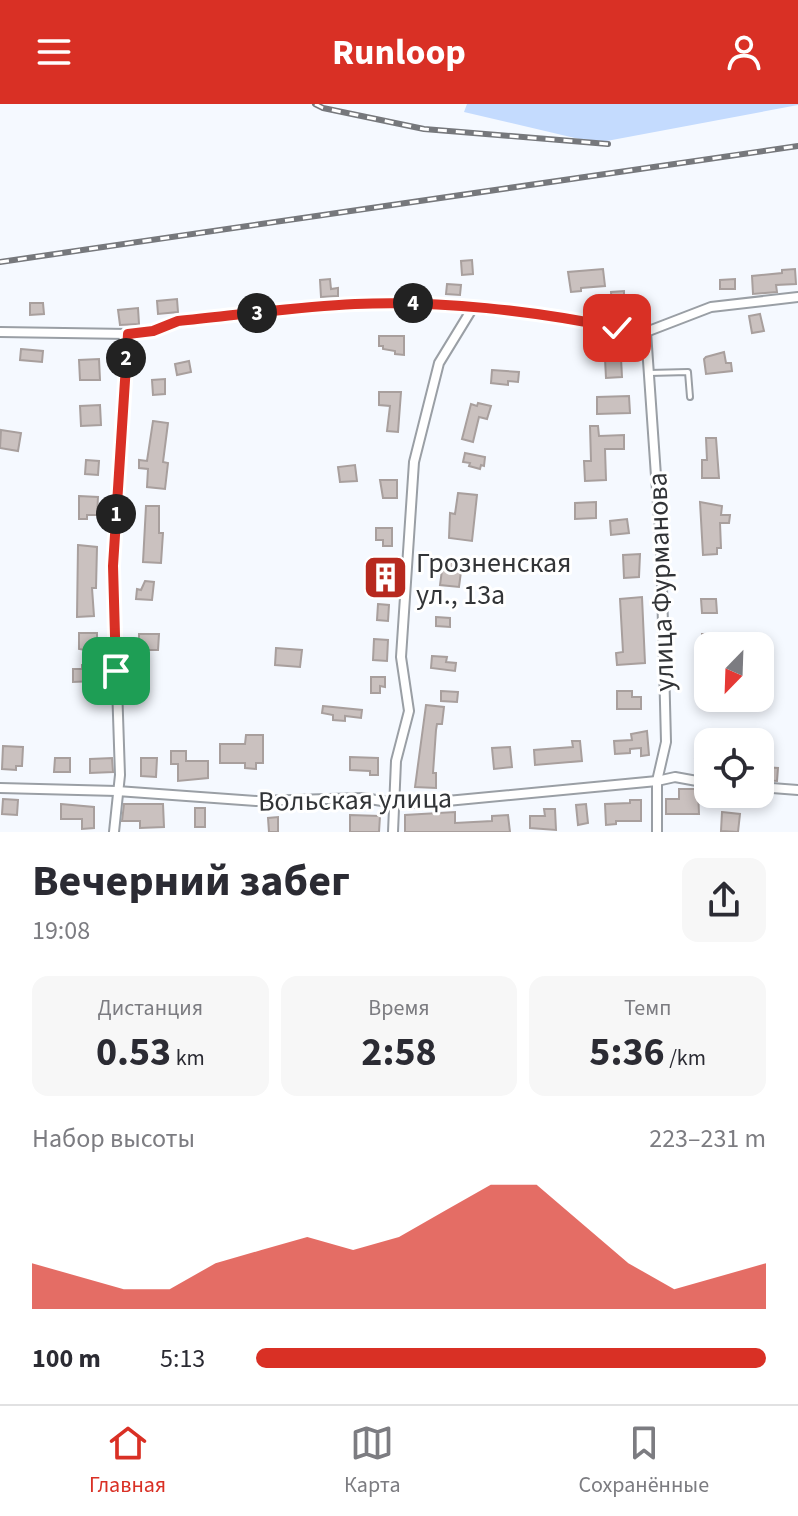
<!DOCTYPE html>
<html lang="ru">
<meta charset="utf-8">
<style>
body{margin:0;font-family:"Source Sans 3",sans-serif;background:#f7f7f7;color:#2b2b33;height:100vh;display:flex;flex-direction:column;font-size:30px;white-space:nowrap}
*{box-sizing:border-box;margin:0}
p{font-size:26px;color:#7c7c81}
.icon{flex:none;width:44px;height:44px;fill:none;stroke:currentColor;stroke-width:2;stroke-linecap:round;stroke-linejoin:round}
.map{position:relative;height:728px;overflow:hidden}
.side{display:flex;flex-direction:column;background:#fff;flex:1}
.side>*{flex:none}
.needle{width:52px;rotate:203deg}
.fabs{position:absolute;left:694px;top:528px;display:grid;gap:16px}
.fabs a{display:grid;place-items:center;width:80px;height:80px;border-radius:16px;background:#fff;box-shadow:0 4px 12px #0003;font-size:40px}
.pin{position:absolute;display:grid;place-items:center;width:68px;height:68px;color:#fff;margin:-34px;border-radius:16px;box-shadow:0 4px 12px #0006}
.km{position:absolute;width:40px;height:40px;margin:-20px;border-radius:50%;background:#222;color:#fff;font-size:22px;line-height:40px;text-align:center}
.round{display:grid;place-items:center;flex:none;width:84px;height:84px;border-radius:16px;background:#f7f7f7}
.overview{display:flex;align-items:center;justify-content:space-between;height:136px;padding:0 32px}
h1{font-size:44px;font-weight:700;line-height:60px}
.metrics{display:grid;grid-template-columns:repeat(3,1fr);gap:12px;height:136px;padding:8px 32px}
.metrics div{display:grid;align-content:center;border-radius:16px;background:#f7f7f7;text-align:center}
.metrics b{font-size:40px;font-weight:700}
.metrics small{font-size:22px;font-weight:400}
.metrics p{font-size:22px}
.chart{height:224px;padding:16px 32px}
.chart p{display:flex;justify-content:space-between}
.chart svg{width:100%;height:144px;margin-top:8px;fill:#d93025;opacity:.7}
ul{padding:0 32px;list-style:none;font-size:26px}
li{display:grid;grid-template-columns:128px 96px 1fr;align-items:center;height:60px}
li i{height:20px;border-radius:10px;background:#d93025}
header{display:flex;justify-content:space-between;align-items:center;height:104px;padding:0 32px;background:#d93025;color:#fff;font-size:36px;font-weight:700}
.dock{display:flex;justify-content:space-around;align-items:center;height:112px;border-top:2px solid #e1e1e2;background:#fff;font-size:22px;color:#7c7c81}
.dock a{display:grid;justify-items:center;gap:4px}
.dock .selected{color:#d93025}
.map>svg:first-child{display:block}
.green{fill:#c4dbfe}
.building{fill:#cac1bf;stroke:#a89f9d;stroke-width:2}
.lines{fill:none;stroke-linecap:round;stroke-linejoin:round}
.service-casing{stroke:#9a9fa5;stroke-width:8}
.minor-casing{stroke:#9a9fa5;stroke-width:12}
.service{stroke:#fff;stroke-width:4}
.minor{stroke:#fff;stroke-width:8}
.rail-casing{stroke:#76787c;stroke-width:6}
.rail{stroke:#fff;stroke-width:3;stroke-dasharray:9;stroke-linecap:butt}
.route-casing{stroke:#fff;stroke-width:16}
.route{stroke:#d93025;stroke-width:10}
.labels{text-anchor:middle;stroke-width:6;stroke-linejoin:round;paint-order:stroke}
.poi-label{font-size:28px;fill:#323437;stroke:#fff;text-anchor:start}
.street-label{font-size:28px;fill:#323437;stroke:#fff}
</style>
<header><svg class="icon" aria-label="menu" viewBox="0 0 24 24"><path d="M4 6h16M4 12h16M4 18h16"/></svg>Runloop<svg class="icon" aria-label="person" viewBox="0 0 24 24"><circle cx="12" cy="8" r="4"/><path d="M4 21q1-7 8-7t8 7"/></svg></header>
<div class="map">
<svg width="798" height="728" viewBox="0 0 798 728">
<rect width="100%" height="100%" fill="#f5f9ff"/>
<!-- green -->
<polygon class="green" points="467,0 798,0 798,1 596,39 464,8"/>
<!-- building -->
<g class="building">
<polygon points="472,156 473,170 462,171 461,157"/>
<polygon points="603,165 605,182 581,184 581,187 571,188 568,168"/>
<polygon points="795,165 796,180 776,181 777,188 753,190 752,172 782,169 782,166"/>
<polygon points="330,175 331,185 338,184 338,192 321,193 320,176"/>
<polygon points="735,175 735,185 720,185 720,176"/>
<polygon points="447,180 461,181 460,191 446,190"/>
<polygon points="624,187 624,193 630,193 631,204 627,204 627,208 618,208 618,203 612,203 611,188"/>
<polygon points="177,195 178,208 158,210 157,197"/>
<polygon points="30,199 43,199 44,210 30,211"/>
<polygon points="138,204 139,220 120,221 118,206"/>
<polygon points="760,210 764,227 752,229 749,212"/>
<polygon points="379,232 404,232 404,251 395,250 395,247 383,245 383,242 379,242"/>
<polygon points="21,245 43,247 42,258 20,256"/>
<polygon points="724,248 726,259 731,259 732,267 706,270 704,255 706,253"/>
<polygon points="621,254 622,273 606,274 605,255"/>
<polygon points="99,255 100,276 80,276 79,256"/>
<polygon points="189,257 191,268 177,271 175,260"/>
<polygon points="492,266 519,268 518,278 508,277 508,281 491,279"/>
<polygon points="165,275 165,290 153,291 152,276"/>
<polygon points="379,288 401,288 398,328 387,327 390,302 379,301"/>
<polygon points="629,292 630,309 597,310 597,293"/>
<polygon points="478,299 491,302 487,315 479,313 473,338 462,335 471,300 477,302"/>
<polygon points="100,301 101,321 81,322 80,302"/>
<polygon points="153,317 168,319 163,358 168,359 165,385 147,383 148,365 139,364 139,356 147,357"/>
<polygon points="590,322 598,322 599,332 624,331 624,345 605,345 606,376 585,377 584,357 591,357"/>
<polygon points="1,326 21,329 18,347 0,344"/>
<polygon points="706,334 716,334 719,374 702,374 702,356 707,356"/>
<polygon points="465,349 485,353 484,362 481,361 480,365 469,362 470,359 463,358"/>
<polygon points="86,356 99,357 98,371 85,370"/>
<polygon points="355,361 357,377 340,378 338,363"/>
<polygon points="380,376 397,376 397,394 383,394"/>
<polygon points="458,389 477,391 472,437 449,434 450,409 455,410"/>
<polygon points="79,392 98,393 97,411 87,411 87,415 79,415"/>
<polygon points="596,398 596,414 575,415 575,399"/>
<polygon points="700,398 722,402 721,411 730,411 729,419 720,419 721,444 717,444 717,450 703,451"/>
<polygon points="146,402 159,402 159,429 163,429 161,459 143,458"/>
<polygon points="627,415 629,429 611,431 610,417"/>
<polygon points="376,424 392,424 392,442 383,442 383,436 376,436"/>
<polygon points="78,441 97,443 96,484 92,484 94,512 77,513"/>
<polygon points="640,450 639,473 624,474 623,451"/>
<polygon points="449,458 462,460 459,483 440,481 442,466 447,467"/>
<polygon points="379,469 391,470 391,480 379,479"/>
<polygon points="145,477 154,478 152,496 136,495 137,485 141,486"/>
<polygon points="642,493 645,559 617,561 616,549 623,548 620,495"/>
<polygon points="701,495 716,495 717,509 702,509"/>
<polygon points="378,500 389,501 388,517 377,516"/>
<polygon points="436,513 450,514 450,523 436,522"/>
<polygon points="79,529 97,529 97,548 79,545"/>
<polygon points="139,530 159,530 158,546 148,546 148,568 129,568 129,550 139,550"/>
<polygon points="702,530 718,530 717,542 702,542"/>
<polygon points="374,535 388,536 387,557 373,556"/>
<polygon points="276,544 302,546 300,563 275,561"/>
<polygon points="432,552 447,553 446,558 456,559 455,567 431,564"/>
<polygon points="82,561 90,561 90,565 94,565 94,577 73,578 73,565 82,565"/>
<polygon points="371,573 385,573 385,583 380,582 380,589 371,589"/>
<rect x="699" y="584" width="9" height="14"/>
<polygon points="441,587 458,588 457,598 441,597"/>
<polygon points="617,587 632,587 632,593 641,593 641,605 617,605"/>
<polygon points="426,601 444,603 442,620 437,620 436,626 433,669 436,669 436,684 415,683"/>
<polygon points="323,602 362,606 361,614 345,612 345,617 333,616 333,611 322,609"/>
<polygon points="647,627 649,651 641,652 641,644 630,645 630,649 615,650 614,637 632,636 631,630"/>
<polygon points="246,631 263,631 263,659 256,659 256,665 245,664 245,659 220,659 220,640 245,640"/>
<polygon points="572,637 580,637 582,657 535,661 534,646 573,643"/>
<polygon points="696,637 708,638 708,655 695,654"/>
<polygon points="3,642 23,643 22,662 16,662 16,666 2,665"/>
<polygon points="510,643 512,663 494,665 492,644"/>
<polygon points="171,647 186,647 186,657 208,657 208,674 178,677 178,660 171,660"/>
<polygon points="350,653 378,654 378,671 370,671 370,667 350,666"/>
<polygon points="55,654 70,654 70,668 54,668"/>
<polygon points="112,654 113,668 90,669 90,655"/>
<polygon points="141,654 157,654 156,673 141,672"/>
<polygon points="760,663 778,664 777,677 760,676"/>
<polygon points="679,685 698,685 699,710 666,710 666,695 679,695"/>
<polygon points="3,695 18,696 17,711 2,710"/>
<polygon points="630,696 641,696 641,717 616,717 616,720 606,721 605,700 630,699"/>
<polygon points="61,700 94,703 94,724 82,725 82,715 61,715"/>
<polygon points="124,700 163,700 164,723 140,724 140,717 122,717"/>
<polygon points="586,700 588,719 578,721 576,701"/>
<rect x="195" y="704" width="10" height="19"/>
<polygon points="544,705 555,705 556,726 530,724 530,712 545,712"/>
<polygon points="455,708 455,719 492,717 492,712 508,711 510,728 405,728 405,711"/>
<polygon points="722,708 740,710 738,728 721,727"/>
<polygon points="350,711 380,712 379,728 350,728"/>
<polygon points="278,713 278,728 269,728 268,714"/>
</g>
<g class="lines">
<defs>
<polyline id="service" points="649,269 688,268 690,293"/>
<g id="minor">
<polyline points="0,228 128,230 153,227 178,217 353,200 418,199 565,213 646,228 711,203 798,193"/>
<polyline points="646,228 661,444 666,638 657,677 657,728"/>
<polyline points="760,683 798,686"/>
<polyline points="0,684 117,687 256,697 364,694 394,699 426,699 657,677 675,673 708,679"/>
<polyline points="114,728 120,671 113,462 128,230"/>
<polyline points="393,728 396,657 409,607 401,553 414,358 439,259 472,205"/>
</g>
</defs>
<!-- service casing -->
<use href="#service" class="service-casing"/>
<!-- minor casing -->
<use href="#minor" class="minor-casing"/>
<!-- service -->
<use href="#service" class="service"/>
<!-- minor -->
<use href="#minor" class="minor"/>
<defs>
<g id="rail">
<polyline points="315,0 323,4 424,25 608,40"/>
<polyline points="0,158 798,42"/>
</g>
</defs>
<!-- rail casing -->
<use href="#rail" class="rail-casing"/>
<!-- rail -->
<use href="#rail" class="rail"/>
</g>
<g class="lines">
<defs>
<path id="route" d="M116,567L113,462L128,230L153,227L178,217C237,211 296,203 355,200C438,196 536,207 617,224"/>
</defs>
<!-- route casing -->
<use href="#route" class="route-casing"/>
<!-- route -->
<use href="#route" class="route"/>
</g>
<!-- icons -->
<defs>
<symbol id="building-square" viewBox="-11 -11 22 22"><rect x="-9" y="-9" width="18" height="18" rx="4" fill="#b7291e" stroke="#fff"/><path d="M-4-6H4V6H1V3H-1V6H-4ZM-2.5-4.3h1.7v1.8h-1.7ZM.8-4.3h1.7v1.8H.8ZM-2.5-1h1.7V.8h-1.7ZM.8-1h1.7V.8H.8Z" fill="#fff"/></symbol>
</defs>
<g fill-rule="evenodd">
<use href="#building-square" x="360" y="448" width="51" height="51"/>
</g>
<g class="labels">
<!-- poi labels -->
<g class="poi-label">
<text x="416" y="468">Грозненская<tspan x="416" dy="32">ул., 13а</tspan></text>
</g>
<!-- street labels -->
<g class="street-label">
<text transform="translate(660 478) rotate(-92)" y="10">улица Фурманова</text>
<text transform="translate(355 695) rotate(-1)" y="10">Вольская улица</text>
</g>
</g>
</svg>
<div class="fabs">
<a><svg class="needle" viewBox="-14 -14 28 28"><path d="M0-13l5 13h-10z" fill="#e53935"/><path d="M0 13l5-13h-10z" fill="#7c7c81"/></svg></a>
<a><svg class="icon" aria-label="locate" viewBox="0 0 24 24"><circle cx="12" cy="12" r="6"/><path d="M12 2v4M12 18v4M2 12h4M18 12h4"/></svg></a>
</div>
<div class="pin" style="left:116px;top:567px;background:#1e9e55"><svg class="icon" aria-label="arrive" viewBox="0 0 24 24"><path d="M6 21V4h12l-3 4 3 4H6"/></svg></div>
<div class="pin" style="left:617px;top:224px;background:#d93025"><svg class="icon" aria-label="check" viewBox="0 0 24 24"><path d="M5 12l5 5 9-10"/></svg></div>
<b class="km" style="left:116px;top:410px">1</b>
<b class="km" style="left:126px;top:254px">2</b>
<b class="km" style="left:257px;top:209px">3</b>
<b class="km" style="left:413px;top:199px">4</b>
</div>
<section class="side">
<div class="overview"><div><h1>Вечерний забег</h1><p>19:08</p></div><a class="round"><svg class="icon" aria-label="share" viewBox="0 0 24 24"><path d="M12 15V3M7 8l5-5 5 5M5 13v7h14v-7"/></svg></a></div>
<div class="metrics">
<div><p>Дистанция</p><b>0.53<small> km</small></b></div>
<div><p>Время</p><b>2:58</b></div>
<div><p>Темп</p><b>5:36<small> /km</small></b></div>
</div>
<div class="chart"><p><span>Набор высоты</span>223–231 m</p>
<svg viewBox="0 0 160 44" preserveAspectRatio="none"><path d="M0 44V30L10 34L20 38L30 38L40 30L50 26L60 22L70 26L80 22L90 14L100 6L110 6L120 18L130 30L140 38L150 34L160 30V44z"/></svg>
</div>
<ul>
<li><b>100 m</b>5:13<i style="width:100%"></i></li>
</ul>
</section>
<nav class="dock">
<a class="selected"><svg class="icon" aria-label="home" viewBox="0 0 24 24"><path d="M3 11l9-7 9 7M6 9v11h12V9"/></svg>Главная</a>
<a><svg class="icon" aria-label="map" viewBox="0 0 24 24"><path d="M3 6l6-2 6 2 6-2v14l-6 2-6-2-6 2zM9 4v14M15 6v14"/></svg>Карта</a>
<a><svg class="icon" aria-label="saved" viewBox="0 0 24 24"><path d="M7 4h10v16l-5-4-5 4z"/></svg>Сохранённые</a>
</nav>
